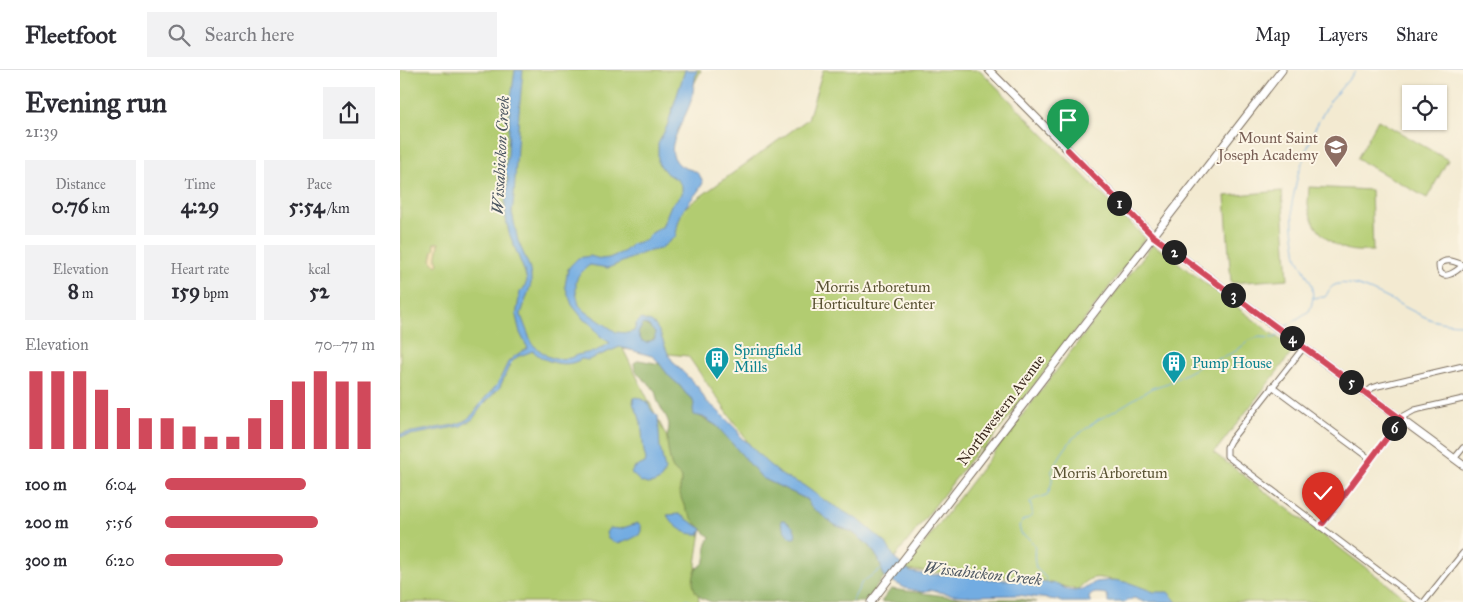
<!DOCTYPE html>
<meta charset="utf-8">
<style>
body{margin:0;font-family:"IM FELL Great Primer",serif;background:#f2f2f3;color:#2b2b33;height:100vh;display:flex;flex-direction:column;font-size:19px;white-space:nowrap}
*{box-sizing:border-box;margin:0}
p{font-size:16px;color:#7c7c81}
.icon{flex:none;width:28px;height:28px;fill:none;stroke:currentColor;stroke-width:2;stroke-linecap:round;stroke-linejoin:round}
.map{position:relative;flex:1;overflow:hidden}
.panel{display:flex;flex-direction:column;background:#fff;width:400px}
.panel>*{flex:none}
.fabs{position:absolute;left:1002px;top:15px;display:grid;gap:10px}
.fabs a{display:grid;place-items:center;width:45px;height:45px;border-radius:0px;background:#fff;box-shadow:0 1px 4px #0004;font-size:25px}
.pin{position:absolute;display:grid;place-items:center;width:42px;height:42px;color:#fff;margin:-51px -21px;border-radius:50% 50% 50% 0;rotate:-45deg;box-shadow:0 0 5px #0007}
.pin .icon{rotate:45deg}
.km{position:absolute;width:25px;height:25px;margin:-12px;border-radius:50%;background:#222;color:#fff;font-size:14px;line-height:25px;text-align:center}
.round{display:grid;place-items:center;flex:none;width:52px;height:52px;border-radius:0px;background:#f2f2f3}
.summary{display:flex;align-items:center;justify-content:space-between;height:85px;padding:0 25px}
h1{font-size:28px;font-weight:800;line-height:38px}
.stats{display:grid;grid-template-columns:repeat(3,1fr);gap:8px;height:85px;padding:5px 25px}
.stats div{display:grid;align-content:center;border-radius:0px;background:#f2f2f3;text-align:center}
.stats b{font-size:21px;font-weight:800}
.stats small{font-size:14px;font-weight:400}
.stats p{font-size:14px}
.chart{height:140px;padding:10px 25px}
.chart p{display:flex;justify-content:space-between}
.chart svg{width:100%;height:90px;margin-top:5px;stroke:#d1495b;stroke-width:6}
ul{padding:0 25px;list-style:none;font-size:16px}
li{display:grid;grid-template-columns:80px 60px 1fr;align-items:center;height:38px}
li i{height:12px;border-radius:6px;background:#d1495b}
header{display:flex;align-items:center;gap:30px;box-sizing:border-box;height:70px;padding:0 25px;background:#fff;border-bottom:1px solid #e1e1e2}
header strong{font-size:24px}
nav{display:flex;gap:28px;margin-inline-start:auto;font-size:18px}
.search{width:350px;height:45px;background:#f2f2f3;display:flex;align-items:center;gap:12px;box-sizing:border-box;padding:0 18px;border-radius:0px;color:#7c7c81;font-size:19px}
main{display:flex;flex:1;min-height:0}
.map>svg:first-child{display:block}
.green{fill:#b2cc71;stroke:#767b48}
.forest{fill:#8db063;stroke:#646d40}
.sand{fill:#eeda9e;stroke:#94825e}
.water{fill:#72ace2;stroke:#566b80;fill-rule:evenodd}
.lines{fill:none;stroke-linecap:round;stroke-linejoin:round}
.stream{stroke:#72ace2;stroke-width:1}
.street-casing{stroke:#7b6d5d;stroke-width:7}
.secondary-casing{stroke:#7b6d5d;stroke-width:9}
.street{stroke:#fff;stroke-width:5}
.secondary{stroke:#fff;stroke-width:7}
.route-casing{stroke:#fff;stroke-width:10}
.route{stroke:#d1495b;stroke-width:6}
.labels{text-anchor:middle;stroke-width:4;stroke-linejoin:round;paint-order:stroke}
.education-label{font-size:15px;fill:#785e54;stroke:#fcf5e5;text-anchor:end}
.park-label{font-size:15px;fill:#595233;stroke:#fcf5e5}
.culture-label{font-size:15px;fill:#0d838f;stroke:#fcf5e5;text-anchor:start}
.street-label{font-size:15px;fill:#3b2a1e;stroke:#fcf5e5}
.water-label{font-size:16px;font-style:italic;fill:#4e5863;stroke:#fcf5e5}
</style>
<header>
<strong>Fleetfoot</strong>
<div class="search"><svg class="icon" aria-label="search" viewBox="0 0 24 24"><circle cx="10" cy="10" r="6"/><path d="M15 15l6 6"/></svg>Search here</div>
<nav><a>Map</a><a>Layers</a><a>Share</a></nav>
</header>
<main>
<section class="panel">
<div class="summary"><div><h1>Evening run</h1><p>21:39</p></div><a class="round"><svg class="icon" aria-label="share" viewBox="0 0 24 24"><path d="M12 15V3M7 8l5-5 5 5M5 13v7h14v-7"/></svg></a></div>
<div class="stats">
<div><p>Distance</p><b>0.76<small> km</small></b></div>
<div><p>Time</p><b>4:29</b></div>
<div><p>Pace</p><b>5:54<small> /km</small></b></div>
</div>
<div class="stats">
<div><p>Elevation</p><b>8<small> m</small></b></div>
<div><p>Heart rate</p><b>159<small> bpm</small></b></div>
<div><p>kcal</p><b>52</b></div>
</div>
<div class="chart"><p><span>Elevation</span>70–77 m</p>
<svg viewBox="0 0 160 44" preserveAspectRatio="none"><path d="M5 44V6M15 44V6M25 44V6M35 44V15M45 44V24M55 44V29M65 44V29M75 44V33M85 44V38M95 44V38M105 44V29M115 44V20M125 44V11M135 44V6M145 44V11M155 44V11"/></svg>
</div>
<ul>
<li><b>100 m</b>6:04<i style="width:67%"></i></li>
<li><b>200 m</b>5:56<i style="width:73%"></i></li>
<li><b>300 m</b>6:20<i style="width:56%"></i></li>
</ul>
</section>
<div class="map">
<svg width="1063" height="532" viewBox="0 0 1063 532">
<rect width="100%" height="100%" fill="#fcf5e5"/>
<filter id="ink" filterUnits="userSpaceOnUse"><feTurbulence type="fractalNoise" baseFrequency=".02" numOctaves="2"/><feDisplacementMap in="SourceGraphic" scale="10" xChannelSelector="R" yChannelSelector="G"/><feConvolveMatrix kernelMatrix="1 2 1 2 8 2 1 2 1" color-interpolation-filters="sRGB"/></filter>
<filter id="wash" filterUnits="userSpaceOnUse"><feTurbulence type="fractalNoise" baseFrequency=".0096" numOctaves="4" result="noise"/><feDisplacementMap in="SourceGraphic" scale="20" xChannelSelector="R" yChannelSelector="G"/><feGaussianBlur stdDeviation="1.12" result="paint"/><feColorMatrix in="noise" values="0 0 0 0 0 0 0 0 0 0 0 0 0 0 0 0 0 1.4 0 .05"/><feComposite in="paint" operator="in"/></filter>
<g filter="url(#wash)">
<rect width="100%" height="100%" fill="#f3ead1"/>
<!-- green -->
<g class="green">
<polygon points="0,0 301,0 261,80 268,94 282,97 294,109 265,152 408,49 423,0 580,0 745,168 707,220 683,252 666,271 661,280 621,332 618,334 613,340 613,342 567,402 568,398 582,379 580,377 480,507 368,401 288,286 223,279 304,442 296,494 299,532 0,532"/>
<polygon points="978,50 1048,90 1027,128 957,89"/>
<path d="M909,117L971,120L973,181C964,181 954,182 946,179C926,173 909,154 908,133C908,128 909,122 909,117Z"/>
<polygon points="882,121 888,209 831,213 825,126"/>
<path d="M753,174L894,280L814,383L1011,532H761C747,525 705,502 690,509C686,511 681,516 677,520L636,509L504,500Z"/>
</g>
<!-- forest -->
<g class="forest">
<path d="M243,254C248,255 260,263 254,269C252,271 249,271 246,273L241,270L238,263Z"/>
<path d="M239,290L260,294L269,306L280,316L287,325L292,328L299,346L317,356L322,361L362,408L404,428L408,430L410,436L435,455L452,462L470,476L479,490L484,507L465,532H311C307,530 302,529 299,526C291,518 292,507 297,498C309,492 304,486 306,476C307,473 309,470 310,467C297,456 284,441 280,424C279,419 281,414 282,408C279,402 273,402 271,394C269,386 267,376 267,367C268,363 269,359 269,355C268,347 262,341 259,334C256,330 257,324 254,320C248,309 234,307 234,293Z"/>
<polygon points="491,519 569,529 619,529 637,532 481,532"/>
</g>
<!-- sand -->
<path class="sand" d="M34,173H39C39,180 35,187 38,194L36,196L31,190L33,181L35,179Z"/>
<!-- water -->
<g class="water">
<path d="M115,0H123L119,42L114,127L112,142L118,171L129,196L131,206V214L121,244L122,248L132,274L147,286L155,289L170,288L177,285L196,281L210,273L200,266L191,254L184,250L172,235L165,216L168,199L171,195L178,188L190,186L201,189L209,188L225,181L232,174L246,170L250,164L262,157L271,135L282,124V116L277,109L267,104L258,93V74L267,56L285,0H297C294,10 294,21 291,31C286,46 277,59 273,74C272,79 272,85 275,89C283,104 298,94 303,113C298,123 290,130 284,139C279,147 277,157 276,166L260,179L246,182L208,198L190,195L187,197L178,206L176,212V222L179,235L185,241L216,262L228,263L234,261L236,254L241,249L251,252L255,255L259,261L269,286L275,294L298,317L306,331L316,339L337,360L341,368L346,371L366,392L383,406L403,415L424,430L460,451L486,473L496,490L511,502L529,505L556,504L589,509L641,512L658,514L668,520L675,521L688,517L695,512L714,510L730,513L754,522H768L777,532H744L734,528L724,532H708V528L706,524C700,523 690,521 689,529L691,532H662L657,530L618,525L569,526L553,525L530,520L522,522L505,518L484,507L479,490L470,476L452,462L435,455L410,436L408,430L404,428L362,408L317,356L303,347L294,345L293,339L294,334L292,328L287,325L280,316L269,306L256,289L252,286L220,277L188,290L181,289C167,299 144,292 133,281L117,287L110,294L100,317L82,336L73,349L61,356L0,367V364L54,355L65,351L73,344L84,329L97,315L108,292L116,285L128,278L125,273L120,263L116,246L120,222L124,218L127,211L125,203L109,163L106,149L105,134L108,109L105,101L108,84L110,35ZM243,254L248,255L255,263V269L246,273L241,270L238,263Z"/>
<path d="M237,327L247,332L252,341L258,346L260,377L265,399L264,404L260,410L254,413L247,414L241,412L231,403L234,398L245,393L246,389C241,376 244,360 239,346C237,340 231,335 234,328Z"/>
<path d="M279,444L302,459L300,464C286,466 273,456 267,445Z"/>
<path d="M381,450H384C391,455 398,459 395,468H391C386,463 381,457 381,450Z"/>
<path d="M238,453L241,455V461L239,465C229,470 219,477 208,469L206,463L209,458L220,459Z"/>
</g>
<g class="lines">
<!-- stream -->
<g class="stream">
<path d="M913,228L925,227C929,222 929,216 938,214C961,209 1008,241 1032,250C1042,253 1053,254 1063,254"/>
<polyline points="885,257 909,241 911,237 913,228 912,215 897,187 893,158 892,133 898,104 914,60 930,31 955,2"/>
<path d="M648,514L646,508L636,498C634,491 634,482 635,475L628,468L621,464L619,456C625,444 637,453 630,433C635,426 641,429 648,424L652,412V400L662,383L672,369L699,349L708,345L752,318L768,313L804,294L824,287L836,281L850,270L859,267L875,268L879,265"/>
<polyline points="286,529 292,532"/>
<polyline points="452,532 462,512 482,499"/>
</g>
</g>
</g>
<g filter="url(#ink)">
<g class="lines">
<defs>
<g id="street">
<path d="M1063,195C1056,202 1039,214 1039,195C1046,187 1055,192 1063,195"/>
<polyline points="904,277 830,371 827,377 827,386 1020,532"/>
<polyline points="872,316 970,389"/>
<polyline points="966,323 972,318 978,316 1063,296"/>
<polyline points="1054,389 1063,378"/>
<polyline points="920,457 1004,346 1015,340 1063,329"/>
<polyline points="1024,532 1063,483"/>
</g>
<g id="secondary">
<polyline points="589,0 753,166 1063,395"/>
<polyline points="471,532 689,249 882,0"/>
</g>
</defs>
<!-- street casing -->
<use href="#street" class="street-casing"/>
<!-- secondary casing -->
<use href="#secondary" class="secondary-casing"/>
<!-- street -->
<use href="#street" class="street"/>
<!-- secondary -->
<use href="#secondary" class="secondary"/>
</g>
</g>
<g class="lines" filter="url(#ink)">
<defs>
<polyline id="route" points="668,80 753,166 1001,349 923,453"/>
</defs>
<!-- route casing -->
<use href="#route" class="route-casing"/>
<!-- route -->
<use href="#route" class="route"/>
</g>
<!-- icons -->
<defs>
<symbol id="school-pin" viewBox="-11 -11 22 30"><path d="M0 17L-7.5 6A9.5 9.5 0 1 1 7.5 6Z" fill="#8d6e63" stroke="#fcf5e5"/><path d="M0-5L7-2L0 1L-7-2ZM-4 1L0 2.5L4 1V4Q0 6-4 4Z" fill="#fff"/></symbol>
<symbol id="building-pin" viewBox="-11 -11 22 30"><path d="M0 17L-7.5 6A9.5 9.5 0 1 1 7.5 6Z" fill="#0f9aa8" stroke="#fcf5e5"/><path d="M-4-6H4V6H1V3H-1V6H-4ZM-2.5-4.3h1.7v1.8h-1.7ZM.8-4.3h1.7v1.8H.8ZM-2.5-1h1.7V.8h-1.7ZM.8-1h1.7V.8H.8Z" fill="#fff"/></symbol>
</defs>
<g fill-rule="evenodd">
<use href="#school-pin" x="922" y="63" width="28" height="38"/>
<use href="#building-pin" x="303" y="275" width="28" height="38"/>
<use href="#building-pin" x="760" y="279" width="28" height="38"/>
</g>
<g class="labels">
<!-- education labels -->
<g class="education-label">
<text x="918" y="73">Mount Saint<tspan x="918" dy="17">Joseph Academy</tspan></text>
</g>
<!-- park labels -->
<g class="park-label">
<text x="473" y="222">Morris Arboretum<tspan x="473" dy="17">Horticulture Center</tspan></text>
<text x="710" y="408">Morris Arboretum</text>
</g>
<!-- culture labels -->
<g class="culture-label">
<text x="334" y="285">Springfield<tspan x="334" dy="17">Mills</tspan></text>
<text x="792" y="298">Pump House</text>
</g>
<!-- street labels -->
<g class="street-label">
<text transform="translate(601 340) rotate(-53)" y="5">Northwestern Avenue</text>
</g>
<!-- water labels -->
<g class="water-label">
<text transform="translate(100 85) rotate(-87)" y="6">Wissahickon Creek</text>
<text transform="translate(583 503) rotate(6)" y="6">Wissahickon Creek</text>
</g>
</g>
</svg>
<div class="fabs">
<a><svg class="icon" aria-label="locate" viewBox="0 0 24 24"><circle cx="12" cy="12" r="6"/><path d="M12 2v4M12 18v4M2 12h4M18 12h4"/></svg></a>
</div>
<div class="pin" style="left:668px;top:80px;background:#1e9e55"><svg class="icon" aria-label="arrive" viewBox="0 0 24 24"><path d="M6 21V4h12l-3 4 3 4H6"/></svg></div>
<div class="pin" style="left:923px;top:453px;background:#d93025"><svg class="icon" aria-label="check" viewBox="0 0 24 24"><path d="M5 12l5 5 9-10"/></svg></div>
<b class="km" style="left:719px;top:133px">1</b>
<b class="km" style="left:774px;top:182px">2</b>
<b class="km" style="left:833px;top:225px">3</b>
<b class="km" style="left:892px;top:268px">4</b>
<b class="km" style="left:951px;top:312px">5</b>
<b class="km" style="left:994px;top:358px">6</b>
</div>
</main>
